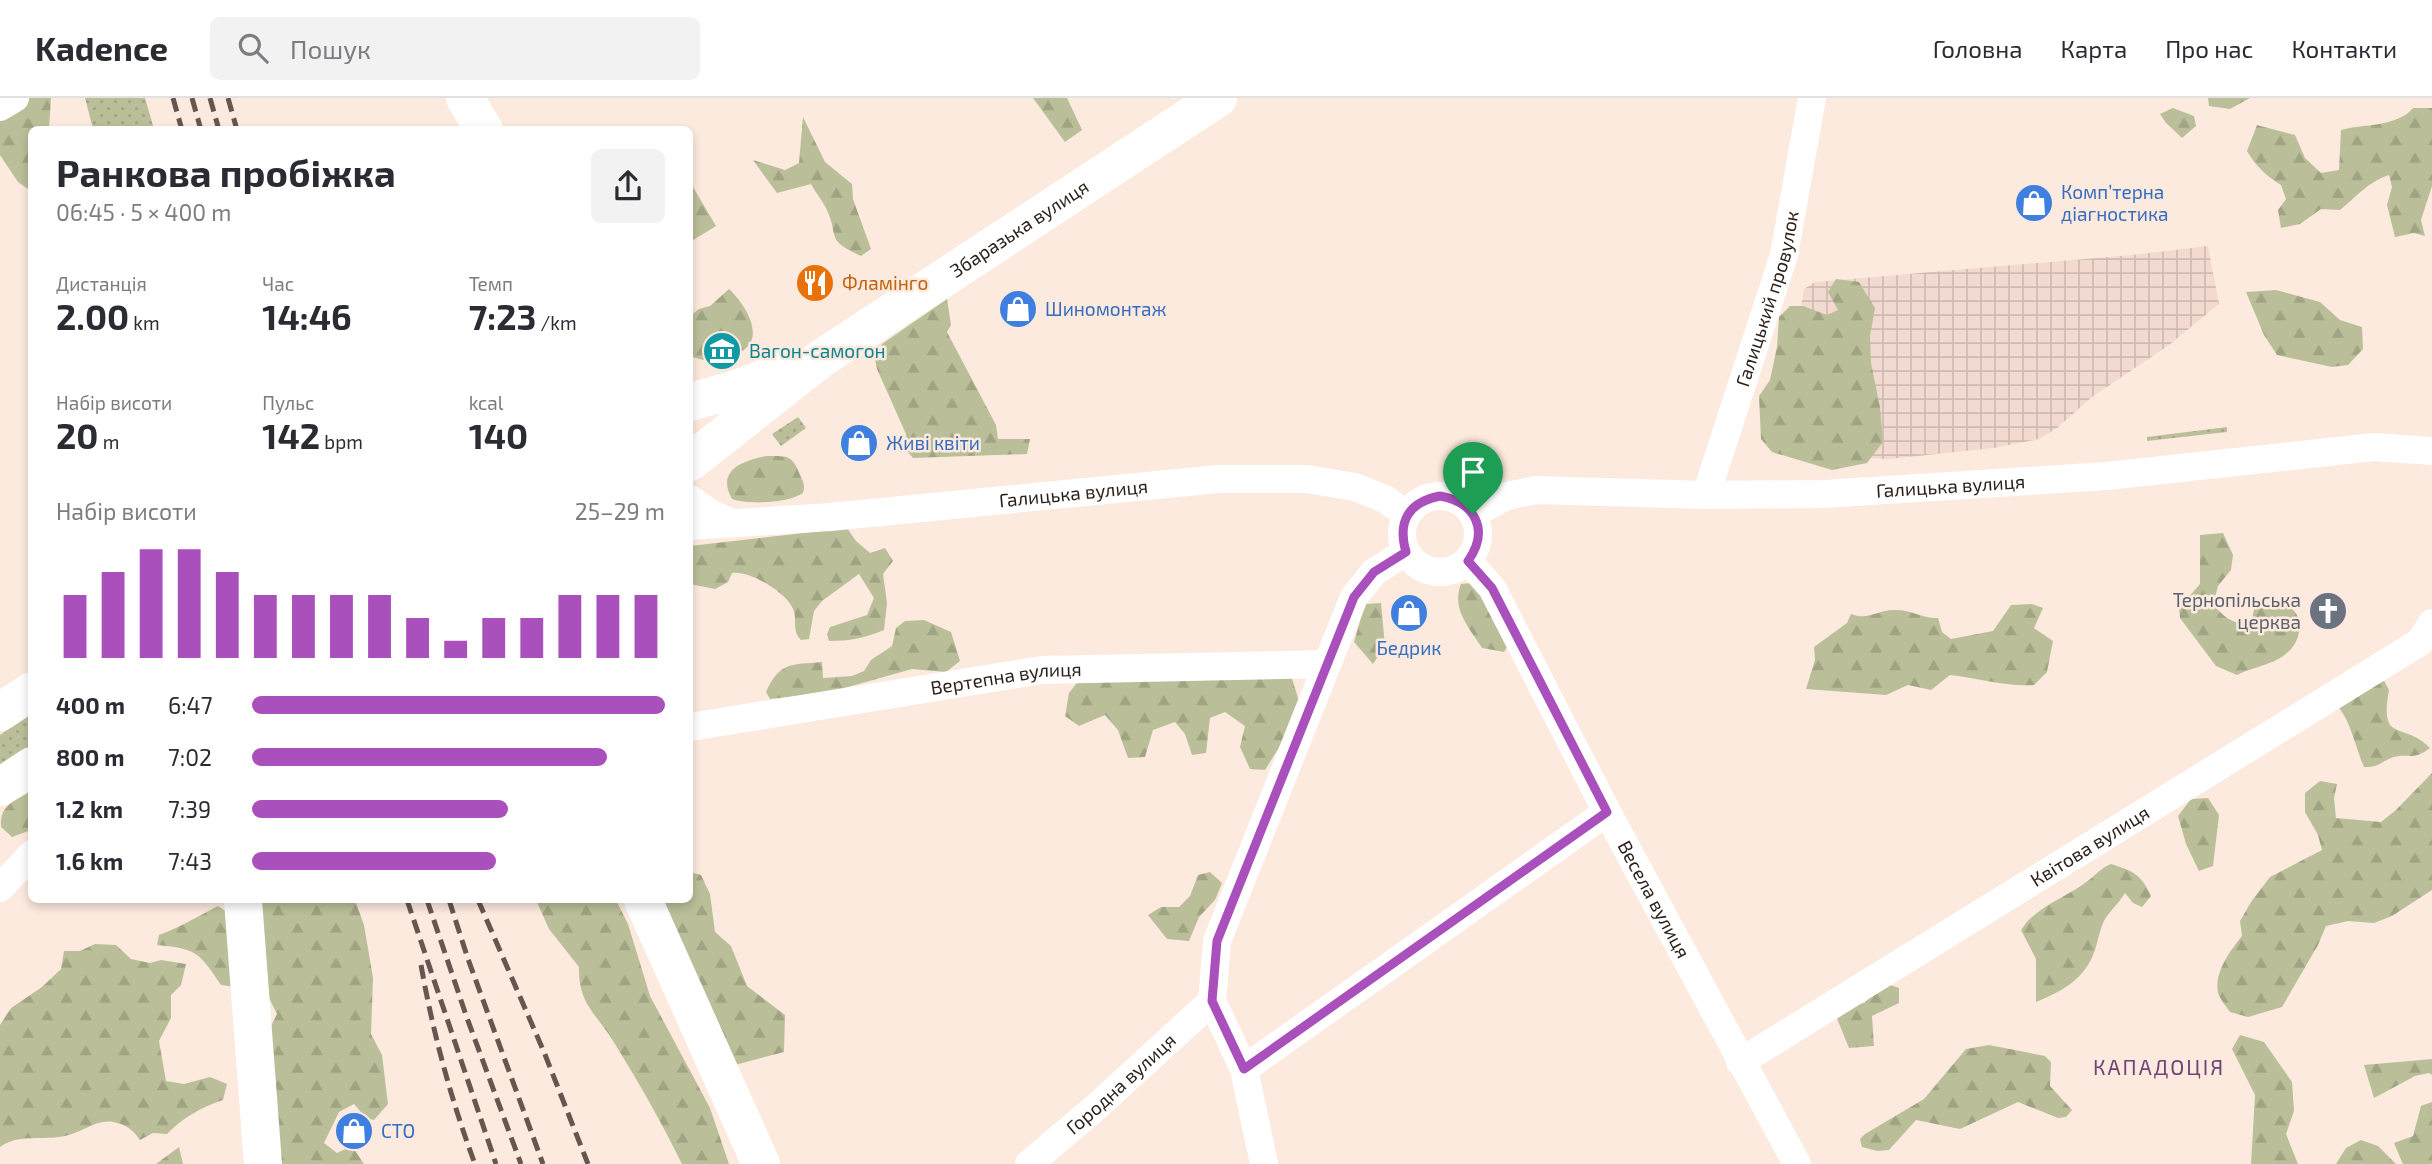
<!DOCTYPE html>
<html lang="uk">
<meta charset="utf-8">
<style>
body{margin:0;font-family:"Exo 2",sans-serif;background:#f2f2f3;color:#2b2b33;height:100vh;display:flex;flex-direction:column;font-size:26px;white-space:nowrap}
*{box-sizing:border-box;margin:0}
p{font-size:23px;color:#7c7c81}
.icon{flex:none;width:38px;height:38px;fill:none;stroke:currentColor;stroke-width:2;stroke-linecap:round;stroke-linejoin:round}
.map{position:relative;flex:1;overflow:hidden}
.sheet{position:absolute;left:28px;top:28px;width:665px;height:777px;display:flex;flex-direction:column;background:#fff;border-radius:10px;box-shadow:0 4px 10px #0003}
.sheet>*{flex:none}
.pin{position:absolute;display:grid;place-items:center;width:60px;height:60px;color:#fff;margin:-72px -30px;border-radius:50% 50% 50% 0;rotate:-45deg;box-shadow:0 0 7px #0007}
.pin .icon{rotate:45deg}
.round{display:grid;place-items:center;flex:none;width:74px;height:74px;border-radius:10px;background:#f2f2f3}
.summary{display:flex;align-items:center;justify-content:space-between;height:119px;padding:0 28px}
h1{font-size:38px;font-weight:700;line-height:52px}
.metrics{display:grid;grid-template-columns:repeat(3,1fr);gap:10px;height:119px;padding:7px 28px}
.metrics div{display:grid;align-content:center}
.metrics b{font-size:35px;font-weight:700}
.metrics small{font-size:19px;font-weight:400}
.metrics p{font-size:19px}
.chart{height:196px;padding:14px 28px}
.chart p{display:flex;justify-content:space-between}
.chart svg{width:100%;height:126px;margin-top:7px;stroke:#aa50bc;stroke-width:6}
ul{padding:0 28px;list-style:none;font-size:23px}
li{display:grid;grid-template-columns:112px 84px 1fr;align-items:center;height:52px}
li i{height:18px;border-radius:9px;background:#aa50bc}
header{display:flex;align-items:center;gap:42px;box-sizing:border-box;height:98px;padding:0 35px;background:#fff;border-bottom:2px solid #e1e1e2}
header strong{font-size:33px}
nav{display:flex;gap:38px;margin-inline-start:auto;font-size:24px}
.search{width:490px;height:63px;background:#f2f2f3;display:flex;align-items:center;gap:18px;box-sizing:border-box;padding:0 24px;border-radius:10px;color:#7c7c81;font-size:26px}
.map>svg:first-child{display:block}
.industrial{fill:url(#industrial-grid)}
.grass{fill:url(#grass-dots)}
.forest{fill:url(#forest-firs)}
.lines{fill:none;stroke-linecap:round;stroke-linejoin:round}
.minor{stroke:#fff;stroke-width:28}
.secondary{stroke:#fff;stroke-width:38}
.primary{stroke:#fff;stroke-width:38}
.rail{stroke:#655750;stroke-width:5;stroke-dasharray:14 7;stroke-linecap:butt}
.route-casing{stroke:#fff;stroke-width:14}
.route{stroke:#aa50bc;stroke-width:9}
.labels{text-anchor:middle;stroke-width:5;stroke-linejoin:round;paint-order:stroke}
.shop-label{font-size:19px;fill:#366cbe;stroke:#fdeade;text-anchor:start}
.street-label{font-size:19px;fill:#2b1f19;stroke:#fdeade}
.food-label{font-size:19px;fill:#c56008;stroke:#fdeade;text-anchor:start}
.culture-label{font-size:19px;fill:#0d838f;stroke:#fdeade;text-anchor:start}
.worship-label{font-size:19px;fill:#5b616d;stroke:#fdeade;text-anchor:end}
.neighbourhood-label{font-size:21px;letter-spacing:2px;fill:#704379;stroke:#fdeade}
</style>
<header>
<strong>Kadence</strong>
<div class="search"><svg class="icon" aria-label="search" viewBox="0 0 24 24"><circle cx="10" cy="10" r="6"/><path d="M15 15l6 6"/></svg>Пошук</div>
<nav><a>Головна</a><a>Карта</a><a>Про нас</a><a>Контакти</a></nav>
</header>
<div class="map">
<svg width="2432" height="1066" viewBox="0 0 2432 1066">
<defs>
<pattern id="industrial-grid" width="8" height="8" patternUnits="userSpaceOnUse" patternTransform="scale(1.75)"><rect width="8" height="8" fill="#f3dad1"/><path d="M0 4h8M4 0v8" fill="none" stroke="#d0bbb3"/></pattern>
<pattern id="grass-dots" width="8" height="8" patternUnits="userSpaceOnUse" patternTransform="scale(1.75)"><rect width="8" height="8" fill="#babf99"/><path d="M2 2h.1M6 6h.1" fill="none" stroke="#a0a483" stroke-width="1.8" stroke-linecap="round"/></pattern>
<pattern id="forest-firs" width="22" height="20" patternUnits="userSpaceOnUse" patternTransform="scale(1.75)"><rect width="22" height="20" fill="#babf99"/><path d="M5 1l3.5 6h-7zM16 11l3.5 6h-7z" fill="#a0a483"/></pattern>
</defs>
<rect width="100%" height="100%" fill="#fdeade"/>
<!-- industrial -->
<polygon class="industrial" points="2208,148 2219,206 2169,247 2092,299 2057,330 2039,341 1994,350 1889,361 1775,356 1804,191 1815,184 2132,157"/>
<!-- grass -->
<g class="grass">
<polygon points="85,0 145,0 154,31 93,31"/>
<polygon points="798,319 806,330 781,348 772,336"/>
<polygon points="2227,329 2227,334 2147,343 2147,339"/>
<polygon points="31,616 31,653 0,674 0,637"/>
</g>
<!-- forest -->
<g class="forest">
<polygon points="0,0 51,0 49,31 32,32 31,93 18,84 0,57"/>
<polygon points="1033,0 1067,0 1082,32 1065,44"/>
<polygon points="2208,0 2250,0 2230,11 2209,8"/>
<polygon points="2173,10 2194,18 2196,28 2182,40 2166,25 2160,16"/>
<path d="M2413,10H2432V88L2421,122L2425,138L2414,135L2395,139L2387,107L2392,89L2389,77C2369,83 2356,99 2340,112L2321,111L2300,126L2281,130L2278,112L2286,101L2281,87C2266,78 2256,68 2247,53L2257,27L2295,37L2305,60L2321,75L2339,72L2341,32C2362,26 2398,29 2413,10Z"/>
<path d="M803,19L825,64L852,86L853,101L871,151L861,158C824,141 840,139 826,110C822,102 815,94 811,86L777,95L753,62L785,72L799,65Z"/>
<polygon points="690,84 716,128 690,144"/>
<polygon points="1836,181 1859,184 1875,210 1870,238 1871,265 1880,309 1883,344 1867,365 1832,372 1772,354 1761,341 1759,298 1770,282 1777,249 1779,219 1790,208 1803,208 1827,217 1838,212 1828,194"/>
<path d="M729,191C743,204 767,238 742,253C738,255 731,255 726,257C709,263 707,264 690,258V218L699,211L710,208Z"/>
<polygon points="2276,192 2320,204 2340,222 2362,229 2363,251 2348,267 2332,269 2277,257 2264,237 2246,194"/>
<polygon points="947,201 951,227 947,234 996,327 998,341 1030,341 1027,356 913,360 908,354 906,336 877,271 875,261 882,246"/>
<path d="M766,358C790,358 792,357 801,379C804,386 805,388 803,395C789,405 749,407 732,401C716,372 742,363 766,358Z"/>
<path d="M847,430L856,443L870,455L885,450L893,463L883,476L887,505L884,532C865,540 850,543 829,543L827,536L830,529L867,517L874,500L859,476L822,503L814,513L809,541L801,542C791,532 798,522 793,511C786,494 749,472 732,475L728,484L715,491L690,486V448Z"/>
<path d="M2223,435L2233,457L2231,472L2218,488L2213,506C2223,519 2234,527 2251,526L2254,511C2264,508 2277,502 2287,507C2304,516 2302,539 2291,551C2277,567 2255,568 2237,577L2216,568L2180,520L2179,510L2200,486V437Z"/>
<path d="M1471,485L1513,539L1504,554L1482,550C1469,529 1451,511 1461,486Z"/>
<polygon points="1381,505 1385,548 1373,566 1354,544 1365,506"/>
<path d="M2032,506L2043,510L2034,530L2053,543L2047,574L2034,587C2005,589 1979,580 1950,577L1931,592L1908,587L1886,597L1806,591L1815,562L1814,549L1847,525L1851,516C1868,523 1877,512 1894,512C1910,511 1923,521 1938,520L1942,534L1951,541L1993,533L2011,507Z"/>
<path d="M924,522L951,534L960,563L946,574L912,571L827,595L770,601L766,594C780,563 791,567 822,564L823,580L852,578L864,573L871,562L892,548L896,530L905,523Z"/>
<polygon points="1093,564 1290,574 1302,613 1265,672 1250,671 1240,649 1245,628 1225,614 1210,620 1206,655 1192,657 1185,636 1175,624 1153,632 1145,659 1128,660 1118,632 1105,617 1079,628 1065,618 1069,595"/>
<path d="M2381,577L2389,592C2379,647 2403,622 2430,650C2412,664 2408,654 2391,660C2379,665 2380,669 2364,669C2357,653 2349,618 2337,608Z"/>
<path d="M2432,675V792L2392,818L2374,825L2348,823L2326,828L2318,847L2282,909L2248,919L2230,914C2226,908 2220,901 2218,895C2214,874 2230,853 2242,838L2240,823L2251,804L2270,779L2322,752L2318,737L2305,714V695L2320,683L2337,686L2334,700L2336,720L2381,724L2396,712Z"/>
<path d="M28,695H31V732L12,739L1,729C0,708 11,705 28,695Z"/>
<polygon points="2208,700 2219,717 2213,768 2199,773 2186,746 2178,718 2191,701"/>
<path d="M2111,766C2133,773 2141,776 2151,798L2142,809L2133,805L2125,795C2118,806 2111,812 2105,821C2100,830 2098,843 2095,852C2085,881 2063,893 2036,904V861L2021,832C2036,808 2068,799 2089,782C2097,776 2101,770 2111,766Z"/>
<polygon points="690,774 701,777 710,796 715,834 731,848 747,888 785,917 784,954 735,967 660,817 665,802 690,802"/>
<polygon points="1210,774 1222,785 1215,802 1199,819 1189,843 1167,841 1148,817 1161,809 1179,809 1190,798 1198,777"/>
<polygon points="259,802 355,802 364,827 373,880 371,936 382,957 388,1006 374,1022 366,1020 354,1006 339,1014 324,1045 337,1055 352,1048 364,1066 264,1066 263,944 277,916 261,884"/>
<path d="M536,802H616L628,826L650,898L710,1010L729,1066H682C662,1025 639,985 615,946C598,917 578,907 579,869L549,831Z"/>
<path d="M218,808L237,821L243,890L221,887C199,854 197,851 157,847L159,837C181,829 198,818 218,808Z"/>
<path d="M95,846L116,847L131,861L150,865L161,862L186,866L181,887L171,897V920L159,943L166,983L184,986L210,979L227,986L223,1002C202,1009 182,1020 167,1036L153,1035L140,1042C133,1032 126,1026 113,1024C97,1021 81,1035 65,1038C44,1043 19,1035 0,1049V927L11,910L42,889L61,871L64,853H80Z"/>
<polygon points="1884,885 1899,890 1899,905 1872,918 1874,948 1849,950 1836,918 1841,908 1864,905"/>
<polygon points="2240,937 2264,944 2292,984 2294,1013 2286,1036 2298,1066 2251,1066 2255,997 2232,951"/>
<polygon points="1989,947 2045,958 2051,964 2050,988 2072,1012 2066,1019 2058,1020 2018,1004 1960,1031 1916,1022 1889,1052 1877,1053 1862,1049 1860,1041 1865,1036 1924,1001 1966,951"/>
<polygon points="2432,961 2432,977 2429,975 2415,978 2374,1000 2364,967"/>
<polygon points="2432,1004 2432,1066 2403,1066 2394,1045 2413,1038 2421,1008"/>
<polygon points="2361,1042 2378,1048 2396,1066 2336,1066 2346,1050"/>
<polygon points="179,1049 183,1066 156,1066"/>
</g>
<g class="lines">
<!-- minor -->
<g class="minor">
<polyline points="0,9 15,0"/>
<path id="s1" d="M1706,397L1784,157L1812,0"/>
<circle cx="1440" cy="436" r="38"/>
<polyline points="690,401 710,415 732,425"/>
<path id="s2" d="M1473,416L1507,398L1536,392L1706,397L1824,396L2107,378L2374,349L2432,353"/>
<path id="s3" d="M690,428L830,419L1218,381H1307L1355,389L1385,401L1407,417"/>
<path id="s4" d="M1468,463L1492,490L1607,714L1797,1066"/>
<path id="s5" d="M690,629L1042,572L1327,566"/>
<polyline points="0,790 32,756"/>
<path id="s6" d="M1740,964L2420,544L2432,525"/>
<polyline points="1244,971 1607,714"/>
<path id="s7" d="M1029,1066L1095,1010L1212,903"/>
<polyline points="1264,1066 1244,971 1212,903 1217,843 1354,499 1374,474 1406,454"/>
</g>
<!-- secondary -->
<g class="secondary">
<polyline points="690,304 730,293 790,271"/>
<path id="s8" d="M690,364L822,260L1218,0"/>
<polyline points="643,802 761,1066"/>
</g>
<!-- primary -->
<g class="primary">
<polyline points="465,0 484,32"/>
<polyline points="0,614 32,593"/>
<polyline points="0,689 32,668"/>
<polyline points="243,802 263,1066"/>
</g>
<!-- rail -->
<g class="rail">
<polyline points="173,0 182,32"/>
<polyline points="192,0 201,32"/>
<polyline points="210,0 219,32"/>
<polyline points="228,0 237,32"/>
<polyline points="407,802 496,1066"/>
<polyline points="427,802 467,920 521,1066"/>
<polyline points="449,802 468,861 543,1066"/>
<polyline points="478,802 544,954 588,1066"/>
<path d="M421,867C433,935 451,1002 475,1066"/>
</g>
</g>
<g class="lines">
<defs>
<path id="route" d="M1440,398C1475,404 1490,432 1468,463L1492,490L1607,714L1244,971L1212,903L1217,843L1354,499L1374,474L1406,454C1397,423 1409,404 1440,398Z"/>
</defs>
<!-- route casing -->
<use href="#route" class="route-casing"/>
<!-- route -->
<use href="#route" class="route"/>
</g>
<!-- icons -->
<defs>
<symbol id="shop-disc" viewBox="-11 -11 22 22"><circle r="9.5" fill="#3f7fe0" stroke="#fdeade"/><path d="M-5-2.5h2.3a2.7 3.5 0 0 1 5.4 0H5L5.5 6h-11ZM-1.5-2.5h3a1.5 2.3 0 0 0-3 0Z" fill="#fff"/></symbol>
<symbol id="restaurant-disc" viewBox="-11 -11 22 22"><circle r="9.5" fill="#e8710a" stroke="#fdeade"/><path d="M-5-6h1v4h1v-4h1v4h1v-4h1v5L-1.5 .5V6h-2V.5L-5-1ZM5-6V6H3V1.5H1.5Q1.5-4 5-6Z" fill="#fff"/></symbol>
<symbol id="museum-disc" viewBox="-11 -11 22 22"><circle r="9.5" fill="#0f9aa8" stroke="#fdeade"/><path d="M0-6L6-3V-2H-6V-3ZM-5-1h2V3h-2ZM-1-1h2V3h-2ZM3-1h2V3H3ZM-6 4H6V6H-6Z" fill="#fff"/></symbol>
<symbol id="church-disc" viewBox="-11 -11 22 22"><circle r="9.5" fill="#6b7280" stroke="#fdeade"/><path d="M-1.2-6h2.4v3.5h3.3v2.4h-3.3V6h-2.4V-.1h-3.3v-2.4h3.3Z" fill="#fff"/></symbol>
</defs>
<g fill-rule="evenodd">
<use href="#shop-disc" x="2012" y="83" width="44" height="44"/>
<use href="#restaurant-disc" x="793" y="163" width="44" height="44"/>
<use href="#shop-disc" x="996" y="189" width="44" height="44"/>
<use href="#museum-disc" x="700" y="231" width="44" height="44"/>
<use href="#shop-disc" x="837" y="323" width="44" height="44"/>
<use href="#church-disc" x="2306" y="491" width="44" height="44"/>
<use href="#shop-disc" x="1387" y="493" width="44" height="44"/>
<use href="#shop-disc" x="332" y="1011" width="44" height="44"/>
</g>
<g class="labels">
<!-- shop labels -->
<g class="shop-label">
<text x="2061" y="101">Комп’терна<tspan x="2061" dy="22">діагностика</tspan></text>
<text x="1045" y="218">Шиномонтаж</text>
<text x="886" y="352">Живі квіти</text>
<text x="1409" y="557" text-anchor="middle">Бедрик</text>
<text x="381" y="1040">СТО</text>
</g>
<!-- street labels -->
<g class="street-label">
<text dy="7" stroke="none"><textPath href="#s8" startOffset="404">Збаразька вулиця</textPath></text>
<text dy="7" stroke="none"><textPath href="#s1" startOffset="206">Галицький провулок</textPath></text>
<text dy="7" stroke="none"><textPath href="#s2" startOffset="483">Галицька вулиця</textPath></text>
<text dy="7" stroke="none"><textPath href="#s3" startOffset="385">Галицька вулиця</textPath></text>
<text dy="7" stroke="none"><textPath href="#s5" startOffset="320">Вертепна вулиця</textPath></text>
<text dy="7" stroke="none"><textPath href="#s6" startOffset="411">Квітова вулиця</textPath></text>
<text dy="7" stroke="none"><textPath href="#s4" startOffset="387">Весела вулиця</textPath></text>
<text dy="7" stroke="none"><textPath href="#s7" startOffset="122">Городна вулиця</textPath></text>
</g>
<!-- food labels -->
<g class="food-label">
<text x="842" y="192">Фламінго</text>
</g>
<!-- culture labels -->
<g class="culture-label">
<text x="749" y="260">Вагон-самогон</text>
</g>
<!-- worship labels -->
<g class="worship-label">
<text x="2301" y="509">Тернопільська<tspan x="2301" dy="22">церква</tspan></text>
</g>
<!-- neighbourhood labels -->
<g class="neighbourhood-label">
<text x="2159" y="977">КАПАДОЦІЯ</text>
</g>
</g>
</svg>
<div class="pin" style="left:1473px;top:416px;background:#1e9e55"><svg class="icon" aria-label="arrive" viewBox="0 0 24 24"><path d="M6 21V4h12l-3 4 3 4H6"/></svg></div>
<section class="sheet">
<div class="summary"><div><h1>Ранкова пробіжка</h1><p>06:45 · 5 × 400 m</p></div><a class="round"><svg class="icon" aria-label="share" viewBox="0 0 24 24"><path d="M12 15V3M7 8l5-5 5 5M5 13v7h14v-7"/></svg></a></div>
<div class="metrics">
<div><p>Дистанція</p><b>2.00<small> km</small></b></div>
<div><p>Час</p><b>14:46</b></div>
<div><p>Темп</p><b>7:23<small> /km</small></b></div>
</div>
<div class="metrics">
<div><p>Набір висоти</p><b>20<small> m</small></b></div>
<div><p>Пульс</p><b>142<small> bpm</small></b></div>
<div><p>kcal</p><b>140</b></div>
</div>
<div class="chart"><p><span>Набір висоти</span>25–29 m</p>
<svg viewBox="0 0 160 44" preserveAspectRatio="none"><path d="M5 44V22M15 44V14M25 44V6M35 44V6M45 44V14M55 44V22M65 44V22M75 44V22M85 44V22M95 44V30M105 44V38M115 44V30M125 44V30M135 44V22M145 44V22M155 44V22"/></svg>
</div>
<ul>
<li><b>400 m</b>6:47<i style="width:100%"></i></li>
<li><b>800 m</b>7:02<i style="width:86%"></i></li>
<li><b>1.2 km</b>7:39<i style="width:62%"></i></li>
<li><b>1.6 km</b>7:43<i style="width:59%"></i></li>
</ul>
</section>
</div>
